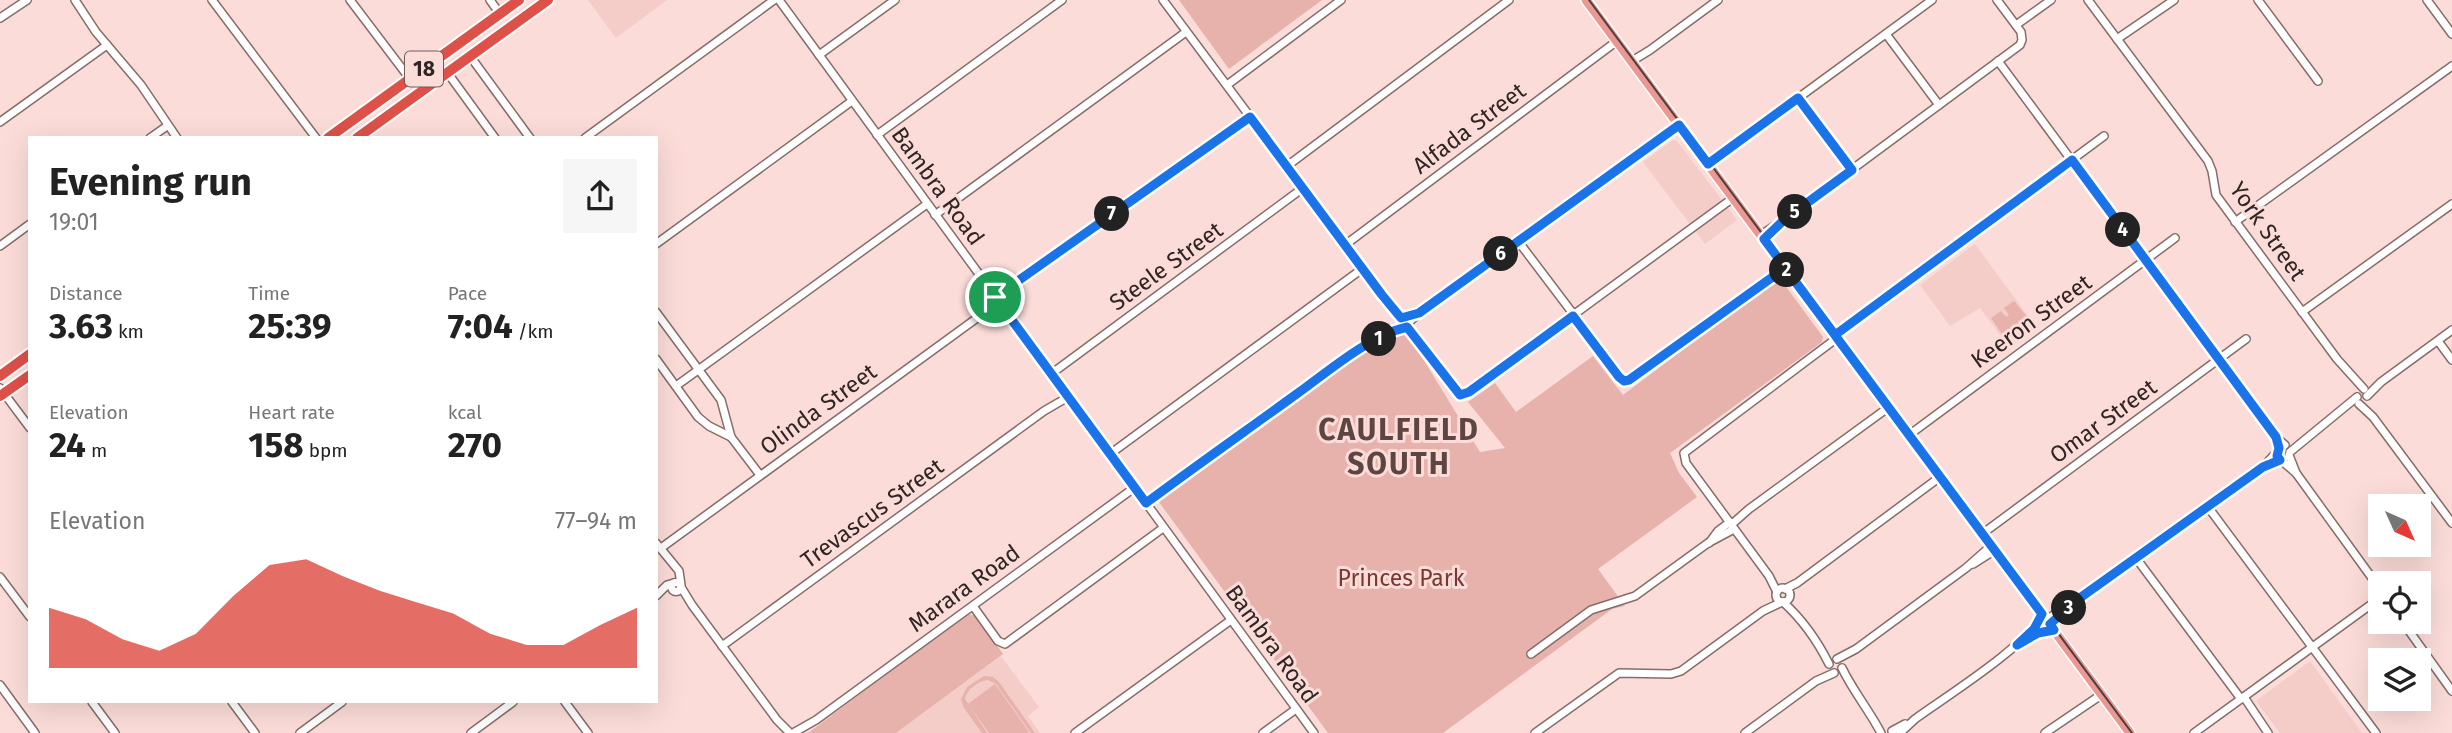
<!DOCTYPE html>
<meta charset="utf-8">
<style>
body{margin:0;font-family:"Fira Sans",sans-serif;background:#f6f6f6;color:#222;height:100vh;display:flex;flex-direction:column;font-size:26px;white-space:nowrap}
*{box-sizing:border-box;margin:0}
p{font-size:23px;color:#767676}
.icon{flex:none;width:38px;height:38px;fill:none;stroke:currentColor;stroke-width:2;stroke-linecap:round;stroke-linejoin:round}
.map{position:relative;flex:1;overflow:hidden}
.details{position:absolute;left:28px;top:136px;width:630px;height:567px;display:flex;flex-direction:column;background:#fff;border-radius:0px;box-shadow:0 7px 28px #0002}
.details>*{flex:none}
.needle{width:46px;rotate:135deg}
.controls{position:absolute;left:2368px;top:494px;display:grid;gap:14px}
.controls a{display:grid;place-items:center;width:63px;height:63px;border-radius:0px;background:#fff;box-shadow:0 7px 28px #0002;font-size:35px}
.pin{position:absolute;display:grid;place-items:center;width:60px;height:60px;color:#fff;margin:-30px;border:4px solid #fff;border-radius:50%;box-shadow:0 2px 7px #0007}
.km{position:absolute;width:35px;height:35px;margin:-18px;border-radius:50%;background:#222;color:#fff;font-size:19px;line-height:35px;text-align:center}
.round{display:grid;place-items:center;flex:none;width:74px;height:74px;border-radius:0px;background:#f6f6f6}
.summary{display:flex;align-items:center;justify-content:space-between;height:119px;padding:0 21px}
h1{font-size:38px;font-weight:700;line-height:52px}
.figures{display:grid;grid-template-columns:repeat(3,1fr);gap:10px;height:119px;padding:7px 21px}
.figures div{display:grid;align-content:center}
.figures b{font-size:35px;font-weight:700}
.figures small{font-size:19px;font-weight:400}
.figures p{font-size:19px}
.chart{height:196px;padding:14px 21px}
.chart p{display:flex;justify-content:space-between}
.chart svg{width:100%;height:126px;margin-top:7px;fill:#d93025;opacity:.7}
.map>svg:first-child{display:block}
.built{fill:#f4cdc8}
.green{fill:#e6b2ab}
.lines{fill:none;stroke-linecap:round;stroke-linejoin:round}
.minor-casing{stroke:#876c68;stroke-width:10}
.major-casing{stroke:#fff;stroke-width:12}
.highway-casing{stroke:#fff;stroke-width:14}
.minor{stroke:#fff;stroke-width:7}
.major{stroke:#eb9792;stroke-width:9}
.highway{stroke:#dd5149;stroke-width:10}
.tram{stroke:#4d3f3e;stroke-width:2}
.route-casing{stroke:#fff;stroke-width:14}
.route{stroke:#1a73e8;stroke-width:9}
.labels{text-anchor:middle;stroke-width:6;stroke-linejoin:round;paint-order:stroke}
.shield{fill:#fbdcd8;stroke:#6d5c5a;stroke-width:2}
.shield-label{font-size:21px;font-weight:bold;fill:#302524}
.street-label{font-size:23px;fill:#302524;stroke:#fbdcd8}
.park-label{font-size:23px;fill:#7a3731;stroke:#fbdcd8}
.district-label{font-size:30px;font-weight:bold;letter-spacing:2px;fill:#5e4542;stroke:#fbdcd8}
</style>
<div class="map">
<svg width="2452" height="733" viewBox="0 0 2452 733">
<rect width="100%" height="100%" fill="#fbdcd8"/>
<!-- built -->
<g class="built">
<polygon points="588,0 667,0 616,38"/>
<polygon points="1673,140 1677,141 1737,220 1705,244 1643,162"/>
<polygon points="1975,244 2036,327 2009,347 1980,308 1950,326 1920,285"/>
<polygon points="1001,656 1039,707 1028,716 1040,733 896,733"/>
<polygon points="2310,661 2362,733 2280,733 2256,701"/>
</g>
<!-- green -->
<g class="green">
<polygon points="1179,0 1322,0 1229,69"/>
<polygon points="1779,277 1823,337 1822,342 1670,453 1679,473 1697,497 1598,569 1625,606 1612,609 1443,733 1328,733 1159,502 1349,362 1396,333 1402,331 1409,336 1480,452 1505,448 1468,402 1495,383 1516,412 1593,356 1623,395"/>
<polygon points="2014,301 2033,324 2008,343 1991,318 2001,311 2006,317 2009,315 2004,308"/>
<polygon points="968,614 976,616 1003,654 896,733 808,733"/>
<path d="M984,676L993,677L999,682L1035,733H1031L996,684L988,680C978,681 967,689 965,699L987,733H982L964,708L961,699L967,687Z"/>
<polygon points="995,684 1029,732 1027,733 989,733 968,704"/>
</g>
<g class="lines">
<defs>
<g id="minor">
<polyline points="75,0 96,32 141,85 177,138"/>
<polyline points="212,0 316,138"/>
<polyline points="350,0 410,79"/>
<polyline points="490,0 500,14"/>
<polyline points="779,0 1314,733"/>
<polyline points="1163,0 1401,319"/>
<polyline points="2088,0 2208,161 2212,171 2216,195 2337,359 2364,389"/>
<polyline points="2258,0 2318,81"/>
<polyline points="2427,0 2452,34"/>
<polyline points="0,18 27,0"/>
<polyline points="2016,25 2051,0"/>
<polyline points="1886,34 1939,105"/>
<polyline points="2117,39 2174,0"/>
<polyline points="819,55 895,0"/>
<polyline points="470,56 530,138"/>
<polyline points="1632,61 1650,50 1718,0"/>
<polyline points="1998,61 2276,437 2285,445"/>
<polyline points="447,72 495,138"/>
<polyline points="1227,85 1341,0"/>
<polyline points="1798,98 1852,170"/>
<polyline points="0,122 107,45"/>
<polyline points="877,135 1062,0"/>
<polyline points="150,138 167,126"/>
<polyline points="585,138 774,0"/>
<polyline points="1708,164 1932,0"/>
<polyline points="1287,166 1509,0"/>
<polyline points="935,215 1186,32"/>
<polyline points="2235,222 2452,66"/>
<polyline points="1761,235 1785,219 2020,45 2022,40 2021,32 1997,0"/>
<polyline points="1518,241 1624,381 1631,379 1785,268"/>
<polyline points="656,244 852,101"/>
<polyline points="1345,245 1617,41"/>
<polyline points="0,246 30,224"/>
<polyline points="995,297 1250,117"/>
<polyline points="656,312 721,400 731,437 760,475"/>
<polyline points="2302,312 2452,204"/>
<polyline points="1408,323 1419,313 1679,125"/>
<polyline points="1407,326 1457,393 1464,395 1733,198"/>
<polyline points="1835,335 2104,136"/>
<polyline points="2438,341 2452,360"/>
<polyline points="656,359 698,417 709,426 731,437"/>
<polyline points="1051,374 1303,188"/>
<polyline points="676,386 927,204"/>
<polyline points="0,388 30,428"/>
<polyline points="2367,396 2381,382 2452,330"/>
<polyline points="2359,404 2373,417 2452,523"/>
<polyline points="1909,435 2175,238"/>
<polyline points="2290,452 2357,397"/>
<polyline points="1110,454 1362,269"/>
<polyline points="2289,455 2296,473"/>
<polyline points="2281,460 2296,473 2380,589"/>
<polyline points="1145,503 1346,358 1388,333 1402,328"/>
<polyline points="2208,507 2376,733"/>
<polyline points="1731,525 1749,509 1889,407"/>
<polyline points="1982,534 2246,339"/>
<polyline points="656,543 679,571 681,585"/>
<polyline points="1709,543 1718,531 1730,522"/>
<polyline points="661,548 999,302"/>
<polyline points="2136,558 2241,699"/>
<polyline points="1973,564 1995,550"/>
<polyline points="0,577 30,617"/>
<circle cx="676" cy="587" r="4.5"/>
<polyline points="681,587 692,605 777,720 790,733"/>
<circle cx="1783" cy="595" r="7"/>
<polyline points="1785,589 1797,583 1940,477"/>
<polyline points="1777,592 1769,576 1686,463 1684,453 1837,338"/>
<polyline points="656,596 667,585 674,583"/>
<path d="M1783,602C1803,620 1817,640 1829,664"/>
<polyline points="973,606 998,641 1005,644 1163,528"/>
<polyline points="2046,620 2077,600 2263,467 2277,452"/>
<polyline points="2402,621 2452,691"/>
<polyline points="2050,624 2066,610"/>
<polyline points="2030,637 2038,633 2054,630"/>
<polyline points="722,646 1044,411 1068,397"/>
<polyline points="1531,654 1591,610 1635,596 1708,543 1734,529"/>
<polyline points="1837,659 1856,649 1966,568 1991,546"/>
<path d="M1842,668C1853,691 1869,710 1881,733"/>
<polyline points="0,685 35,733"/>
<polyline points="2244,697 2268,733"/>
<polyline points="92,702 115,733"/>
<polyline points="232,702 255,733"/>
<polyline points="565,702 588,733"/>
<polyline points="1892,731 1905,724"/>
<polyline points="300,733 342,702"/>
<polyline points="471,733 513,702"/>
<polyline points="793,733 816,720 1134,488"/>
<polyline points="1075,733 1231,620"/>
<polyline points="1263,733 1296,709"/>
<polyline points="1535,733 1619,673 1671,674 1681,671 1763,611 1782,602"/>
<polyline points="1745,733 1816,681 1834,673"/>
<path d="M1900,733L1915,719C1945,697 2029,645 2042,614"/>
<polyline points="2045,733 2101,695"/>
<polyline points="2194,733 2380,598"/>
</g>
<polyline id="major" points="1586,0 2130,733"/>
<g id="highway">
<polyline points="328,138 519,0"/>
<polyline points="357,138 548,0"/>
<polyline points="0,376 30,354"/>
<polyline points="0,396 30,375"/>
</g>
</defs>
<!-- minor casing -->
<use href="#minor" class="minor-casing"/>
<!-- major casing -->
<use href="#major" class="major-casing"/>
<!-- highway casing -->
<use href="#highway" class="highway-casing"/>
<!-- minor -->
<use href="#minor" class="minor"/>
<!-- major -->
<use href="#major" class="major"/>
<!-- highway -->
<use href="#highway" class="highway"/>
<!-- tram -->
<polyline class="tram" points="1589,0 2132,733"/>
</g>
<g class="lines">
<defs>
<path id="route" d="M995,297L1146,503C1196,466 1247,430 1298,393C1330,370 1369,336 1407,327L1460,395L1469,392L1573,316L1619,377L1624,381L1629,380L1785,268L1835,335L1837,338C1906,430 1974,522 2042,614L2034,629L2017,645L2038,633L2054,630L2050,624L2077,600L2263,467L2280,460L2277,456L2279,448L2276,437L2072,160L1835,335L1764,239L1785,219L1852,170L1798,98L1708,164L1679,125L1419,313L1401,318L1382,295L1250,117L995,297"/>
</defs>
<!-- route casing -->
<use href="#route" class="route-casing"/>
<!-- route -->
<use href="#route" class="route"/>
</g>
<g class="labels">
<!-- shield labels -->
<rect class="shield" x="405" y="51.5" width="38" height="35" rx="5"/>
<g class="shield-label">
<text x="424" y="76">18</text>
</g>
<!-- street labels -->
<g class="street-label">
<text transform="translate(1469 128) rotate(-37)" y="8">Alfada Street</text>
<text transform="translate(938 186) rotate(54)" y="8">Bambra Road</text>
<text transform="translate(2268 231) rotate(55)" y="8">York Street</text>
<text transform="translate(1166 266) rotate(-36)" y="8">Steele Street</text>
<text transform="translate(2031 321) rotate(-36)" y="8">Keeron Street</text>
<text transform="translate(818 409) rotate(-36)" y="8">Olinda Street</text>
<text transform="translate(2103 421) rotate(-36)" y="8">Omar Street</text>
<text transform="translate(872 513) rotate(-36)" y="8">Trevascus Street</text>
<text transform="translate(964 588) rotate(-36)" y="8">Marara Road</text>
<text transform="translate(1272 644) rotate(54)" y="8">Bambra Road</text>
</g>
<!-- park labels -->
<g class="park-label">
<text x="1401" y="586">Princes Park</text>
</g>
<!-- district labels -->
<g class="district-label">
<text x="1399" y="440">CAULFIELD<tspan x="1399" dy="34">SOUTH</tspan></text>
</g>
</g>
</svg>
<div class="controls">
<a><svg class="needle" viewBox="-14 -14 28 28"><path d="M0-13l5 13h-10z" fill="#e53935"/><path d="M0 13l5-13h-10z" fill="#767676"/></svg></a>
<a><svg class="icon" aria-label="locate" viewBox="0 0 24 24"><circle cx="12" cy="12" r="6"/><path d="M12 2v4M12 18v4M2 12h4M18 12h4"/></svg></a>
<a><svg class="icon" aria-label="layers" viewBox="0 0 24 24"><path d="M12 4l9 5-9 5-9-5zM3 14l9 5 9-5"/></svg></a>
</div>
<div class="pin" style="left:995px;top:297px;background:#1e9e55"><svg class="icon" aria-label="arrive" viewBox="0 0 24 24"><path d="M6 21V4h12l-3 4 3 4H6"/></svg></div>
<b class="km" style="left:1379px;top:339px">1</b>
<b class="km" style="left:1787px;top:270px">2</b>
<b class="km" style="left:2069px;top:608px">3</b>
<b class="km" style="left:2123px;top:230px">4</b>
<b class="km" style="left:1795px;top:212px">5</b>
<b class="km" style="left:1501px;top:254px">6</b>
<b class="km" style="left:1112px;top:214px">7</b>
<section class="details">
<div class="summary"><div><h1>Evening run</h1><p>19:01</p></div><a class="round"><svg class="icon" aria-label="share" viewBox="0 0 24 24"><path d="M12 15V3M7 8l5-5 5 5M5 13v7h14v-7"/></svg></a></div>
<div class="figures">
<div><p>Distance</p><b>3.63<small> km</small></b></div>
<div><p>Time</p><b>25:39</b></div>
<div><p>Pace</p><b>7:04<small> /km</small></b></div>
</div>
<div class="figures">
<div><p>Elevation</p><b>24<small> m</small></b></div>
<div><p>Heart rate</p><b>158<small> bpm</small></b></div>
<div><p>kcal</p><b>270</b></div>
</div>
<div class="chart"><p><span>Elevation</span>77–94 m</p>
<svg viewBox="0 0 160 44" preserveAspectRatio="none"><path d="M0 44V23L10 27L20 34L30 38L40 32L50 19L60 8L70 6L80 12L90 17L100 21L110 25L120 32L130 36L140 36L150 29L160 23V44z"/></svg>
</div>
</section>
</div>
